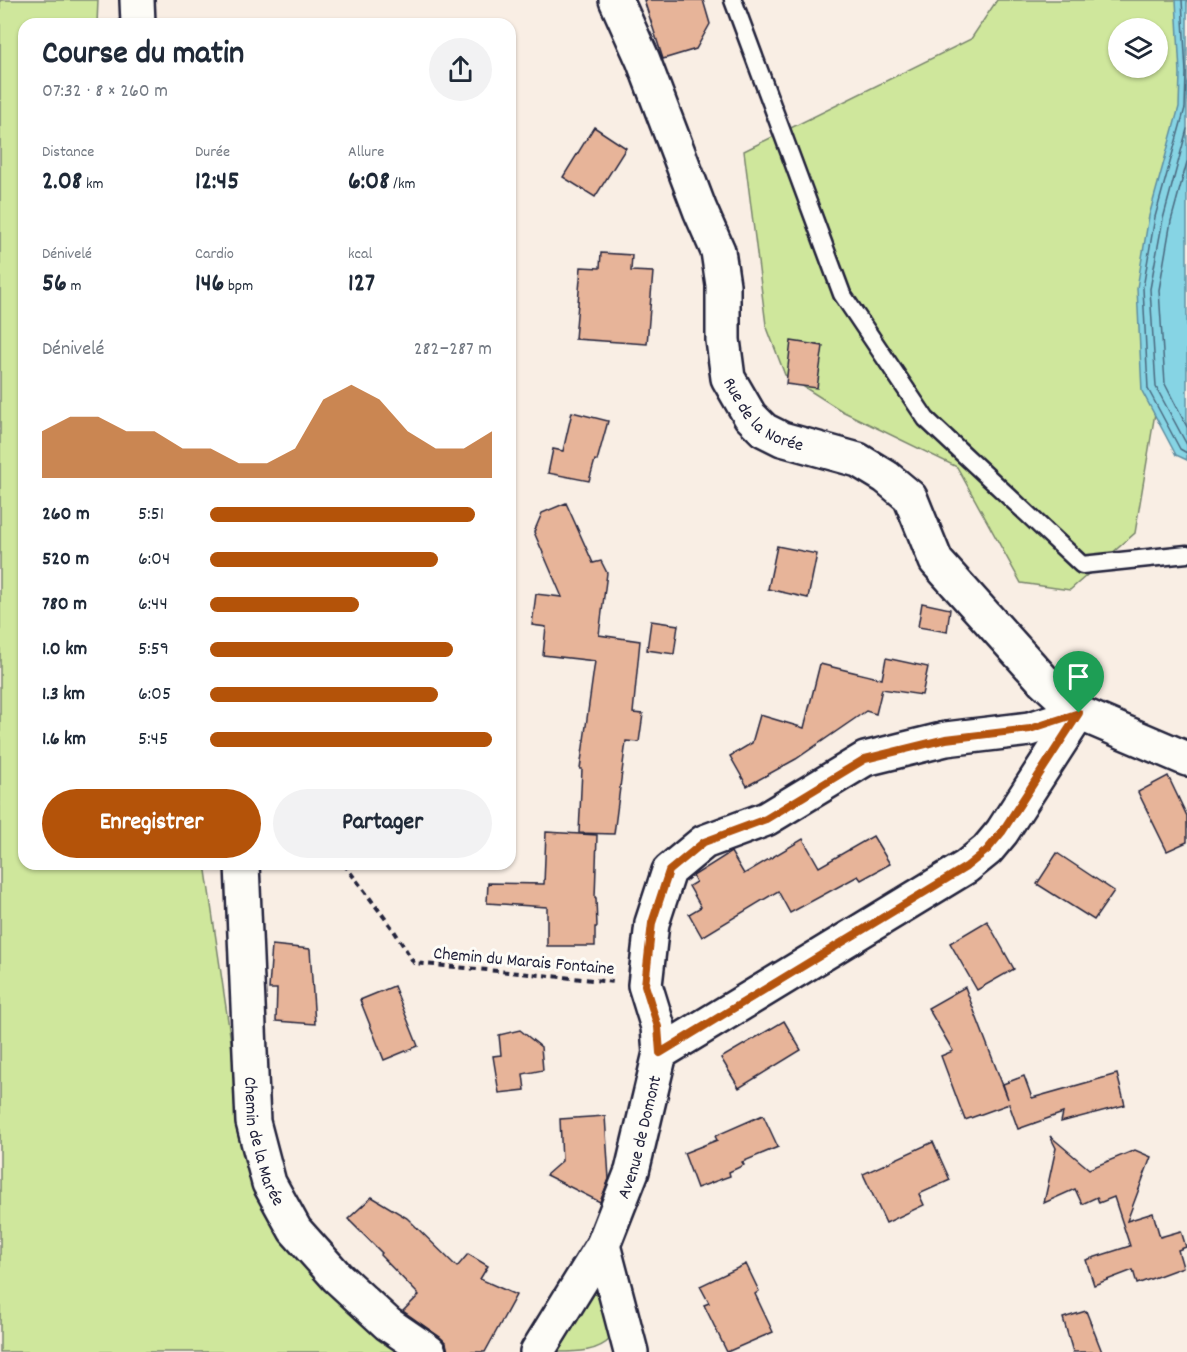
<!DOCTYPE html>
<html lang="fr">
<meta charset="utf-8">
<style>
body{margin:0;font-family:Dekko,sans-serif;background:#f2f2f3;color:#1f2937;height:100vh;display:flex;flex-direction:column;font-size:22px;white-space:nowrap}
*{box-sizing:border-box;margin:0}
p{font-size:20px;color:#747a83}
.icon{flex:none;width:33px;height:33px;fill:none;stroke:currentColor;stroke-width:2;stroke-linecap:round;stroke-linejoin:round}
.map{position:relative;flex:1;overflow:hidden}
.panel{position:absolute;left:18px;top:18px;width:498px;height:852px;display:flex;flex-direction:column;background:#fff;border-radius:18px;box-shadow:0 2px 4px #0004}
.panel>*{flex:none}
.controls{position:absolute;left:1108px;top:18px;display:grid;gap:12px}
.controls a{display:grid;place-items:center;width:60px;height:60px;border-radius:50%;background:#fff;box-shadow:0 2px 4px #0004;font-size:30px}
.pin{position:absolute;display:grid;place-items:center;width:51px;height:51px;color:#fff;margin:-62px -26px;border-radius:50% 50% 50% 0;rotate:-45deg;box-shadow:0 0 6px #0007}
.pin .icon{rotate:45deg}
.round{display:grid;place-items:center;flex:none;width:63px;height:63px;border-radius:32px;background:#f2f2f3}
.headline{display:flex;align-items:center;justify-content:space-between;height:102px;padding:0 24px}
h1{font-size:33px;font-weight:700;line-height:45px}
.stats{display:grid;grid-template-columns:repeat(3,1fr);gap:9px;height:102px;padding:6px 24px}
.stats div{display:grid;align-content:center}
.stats b{font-size:26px;font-weight:700}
.stats small{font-size:16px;font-weight:400}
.stats p{font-size:16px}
.chart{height:168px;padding:12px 24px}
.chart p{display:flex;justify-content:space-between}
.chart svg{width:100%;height:108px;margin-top:6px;fill:#b45309;opacity:.7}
.action{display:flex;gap:12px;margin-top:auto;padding:12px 24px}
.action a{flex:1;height:69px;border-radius:36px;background:#b45309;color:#fff;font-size:24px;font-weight:700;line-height:69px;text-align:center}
.action a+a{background:#f2f2f3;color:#1f2937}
ul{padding:0 24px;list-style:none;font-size:20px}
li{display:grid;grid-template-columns:96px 72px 1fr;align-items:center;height:45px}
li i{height:15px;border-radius:8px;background:#b45309}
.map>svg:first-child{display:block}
.green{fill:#cfe79c;stroke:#78846c;stroke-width:1.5;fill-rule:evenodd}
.water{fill:#86d4e4;stroke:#5e8da0;stroke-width:1.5}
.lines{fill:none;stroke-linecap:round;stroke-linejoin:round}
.shore{stroke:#4a697f;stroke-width:1.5}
.building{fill:#e7b499;stroke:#22223b;stroke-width:1.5}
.service-casing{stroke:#22223b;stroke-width:21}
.minor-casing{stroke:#22223b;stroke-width:38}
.path{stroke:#22223b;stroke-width:4;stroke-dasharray:6 4.5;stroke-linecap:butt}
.service{stroke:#fdfcf7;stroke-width:16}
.minor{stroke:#fdfcf7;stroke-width:33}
.route-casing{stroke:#fff;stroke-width:12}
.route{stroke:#b45309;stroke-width:8}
.labels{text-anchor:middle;stroke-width:6;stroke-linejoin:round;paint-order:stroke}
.street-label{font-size:18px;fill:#22223b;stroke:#fdfcf7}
</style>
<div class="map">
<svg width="1187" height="1352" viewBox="0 0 1187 1352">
<rect width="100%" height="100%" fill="#f9eee4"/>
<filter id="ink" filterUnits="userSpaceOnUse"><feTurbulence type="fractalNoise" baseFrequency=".0167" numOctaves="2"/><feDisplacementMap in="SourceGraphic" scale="12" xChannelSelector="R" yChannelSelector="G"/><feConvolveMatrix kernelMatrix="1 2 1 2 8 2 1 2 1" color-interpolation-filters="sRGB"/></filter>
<g filter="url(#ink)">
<!-- green -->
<g class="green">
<polygon points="0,0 98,0 97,24 24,24 24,864 205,864 252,1185 369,1329 404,1352 0,1352"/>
<path d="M997,0H1187L1162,371L1135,533L1070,590L1021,583L957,467L842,411L785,375L766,325L744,151L971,39ZM1119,28H1158V68H1119Z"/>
<path d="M597,1284L611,1338C598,1352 578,1352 558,1352L556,1345Z"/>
</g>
<!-- water -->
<polygon class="water" points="1176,0 1187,0 1187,460 1176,455 1142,391 1137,288 1149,216 1179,107 1180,73"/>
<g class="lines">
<!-- shore -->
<g class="shore">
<polyline points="1182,0 1186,73 1185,108 1155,217 1143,288 1148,389 1180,449 1187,453"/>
<polyline points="1187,129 1163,219 1150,289 1156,387 1187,445"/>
<polyline points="1187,162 1171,221 1159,290 1165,384 1187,427"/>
</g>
</g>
<!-- building -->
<g class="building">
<polygon points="644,0 703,0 710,24 696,49 663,59"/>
<polygon points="594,127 626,148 595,197 563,177"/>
<polygon points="601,253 632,255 631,271 653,272 647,344 575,339 581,267 600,268"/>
<polygon points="791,341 823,346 817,388 786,384"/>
<polygon points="572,412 608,421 597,461 595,460 589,481 548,473 553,449 563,451"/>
<polygon points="566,503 593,563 601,561 607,573 599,635 640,641 633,713 643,714 639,742 626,741 614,834 579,833 582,769 580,769 595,661 543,655 546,627 532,625 536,594 562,597 534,532 542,513"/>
<polygon points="777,546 817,554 808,598 768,589"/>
<polygon points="922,603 950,609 947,632 918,627"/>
<polygon points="651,621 678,625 674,654 647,650"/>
<polygon points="886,658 928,667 922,695 882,689 876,714 866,711 796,759 747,786 730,756 752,743 760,715 804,728 820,664 882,679"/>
<polygon points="1168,776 1187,816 1187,842 1167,851 1138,792"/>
<polygon points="546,832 597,835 595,898 596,898 597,927 595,927 595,946 547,946 547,907 487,903 488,883 544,884"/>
<polygon points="873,836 890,864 861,880 858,876 790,913 778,891 702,937 689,914 701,907 689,886 696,882 693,876 731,852 744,874 803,839 819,867"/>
<polygon points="1057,853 1114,891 1094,920 1037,884"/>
<polygon points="987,921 1014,969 977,990 950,943"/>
<polygon points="272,945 310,949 315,1024 276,1021 277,989 269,989"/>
<polygon points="394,986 418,1046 384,1060 360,1000"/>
<polygon points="965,987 1008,1099 1003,1084 1024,1076 1032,1098 1117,1074 1125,1105 1061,1122 1063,1113 1018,1129 1009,1104 965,1120 941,1056 953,1051 928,1008"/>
<polygon points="784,1021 801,1050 739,1088 721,1058"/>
<polygon points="520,1030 541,1047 543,1070 523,1074 525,1090 499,1093 493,1056 501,1055 499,1035"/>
<polygon points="763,1115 778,1147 742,1162 744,1165 729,1172 730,1176 697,1188 684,1153 717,1140 715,1136"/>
<polygon points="605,1116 609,1179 600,1202 546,1175 562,1161 560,1119"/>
<polygon points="1050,1136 1089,1169 1135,1150 1151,1157 1127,1221 1153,1213 1160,1237 1181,1231 1186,1247 1178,1250 1183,1267 1137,1284 1133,1270 1094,1285 1086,1260 1130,1246 1114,1197 1099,1203 1097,1197 1082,1204 1075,1189 1044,1203 1056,1148"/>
<polygon points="933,1142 950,1180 919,1194 924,1205 886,1223 863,1174"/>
<polygon points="372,1197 407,1218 457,1267 468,1254 488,1266 480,1279 516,1295 485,1352 448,1352 446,1343 440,1337 403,1311 419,1295 380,1255 382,1253 348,1219"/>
<polygon points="746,1264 759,1291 755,1294 773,1332 727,1352 704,1305 709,1303 700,1286"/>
<polygon points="1086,1311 1102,1352 1073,1352 1063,1318"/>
</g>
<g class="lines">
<defs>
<polyline id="service" points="733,0 842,294 926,419 1082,565 1187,554"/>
<g id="minor">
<polyline points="137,0 138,24"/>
<path id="s1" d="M616,0L643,60L700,210L718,251L723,285V340L728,378L750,416L764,430L782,439L858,460L886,477L910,497L936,561L1043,680L1079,713L1187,759"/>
<path id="s2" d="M242,864L253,1122L269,1183L295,1230L337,1277L388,1324L429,1352"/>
<polyline points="660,1053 966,867 987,850 1002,832 1079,713"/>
<polyline points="603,1245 631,1352"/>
<path id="s3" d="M537,1352L603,1245L632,1171L660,1053L658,1027L645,985L652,923L669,871L704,842L766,819L865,759L946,739L1030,729L1079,713"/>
</g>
</defs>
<!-- service casing -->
<use href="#service" class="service-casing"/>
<!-- minor casing -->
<use href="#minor" class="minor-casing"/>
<!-- path -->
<polyline class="path" points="344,864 393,929 414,963 614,982"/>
<!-- service -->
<use href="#service" class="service"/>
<!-- minor -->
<use href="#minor" class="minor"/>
</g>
</g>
<g class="lines" filter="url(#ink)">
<defs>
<polygon id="route" points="1079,713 1002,832 987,850 966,867 660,1053 658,1027 645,985 652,923 669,871 704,842 766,819 865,759 946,739 1030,729"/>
</defs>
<!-- route casing -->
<use href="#route" class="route-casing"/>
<!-- route -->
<use href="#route" class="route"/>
</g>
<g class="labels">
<!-- street labels -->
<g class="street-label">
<text dy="6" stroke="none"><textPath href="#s1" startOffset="452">Rue de la Norée</textPath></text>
<text transform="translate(524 960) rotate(5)" y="6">Chemin du Marais Fontaine</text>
<text dy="6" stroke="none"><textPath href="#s3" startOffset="240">Avenue de Domont</textPath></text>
<text dy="6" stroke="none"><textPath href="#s2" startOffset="279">Chemin de la Marée</textPath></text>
</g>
</g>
</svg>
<div class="controls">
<a><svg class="icon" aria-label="layers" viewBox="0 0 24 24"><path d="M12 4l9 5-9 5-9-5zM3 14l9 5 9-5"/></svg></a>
</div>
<div class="pin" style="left:1079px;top:713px;background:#1e9e55"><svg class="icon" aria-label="arrive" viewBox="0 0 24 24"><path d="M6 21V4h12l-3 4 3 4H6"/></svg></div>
<section class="panel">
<div class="headline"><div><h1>Course du matin</h1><p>07:32 · 8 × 260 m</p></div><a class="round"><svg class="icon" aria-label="share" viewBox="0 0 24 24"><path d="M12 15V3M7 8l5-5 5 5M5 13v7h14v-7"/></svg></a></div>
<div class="stats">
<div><p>Distance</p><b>2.08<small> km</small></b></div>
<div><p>Durée</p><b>12:45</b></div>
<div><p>Allure</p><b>6:08<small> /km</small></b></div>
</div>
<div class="stats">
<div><p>Dénivelé</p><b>56<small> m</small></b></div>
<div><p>Cardio</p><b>146<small> bpm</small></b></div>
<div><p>kcal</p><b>127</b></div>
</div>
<div class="chart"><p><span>Dénivelé</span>282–287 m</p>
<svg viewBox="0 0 160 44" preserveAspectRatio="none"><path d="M0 44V25L10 19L20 19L30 25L40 25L50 32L60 32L70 38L80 38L90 32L100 12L110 6L120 12L130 25L140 32L150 32L160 25V44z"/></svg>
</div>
<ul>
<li><b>260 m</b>5:51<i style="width:94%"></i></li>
<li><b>520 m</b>6:04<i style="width:81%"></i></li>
<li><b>780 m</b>6:44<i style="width:53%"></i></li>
<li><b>1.0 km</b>5:59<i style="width:86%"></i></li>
<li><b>1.3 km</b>6:05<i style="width:81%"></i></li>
<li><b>1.6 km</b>5:45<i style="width:100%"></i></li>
</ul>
<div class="action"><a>Enregistrer</a><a>Partager</a></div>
</section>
</div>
